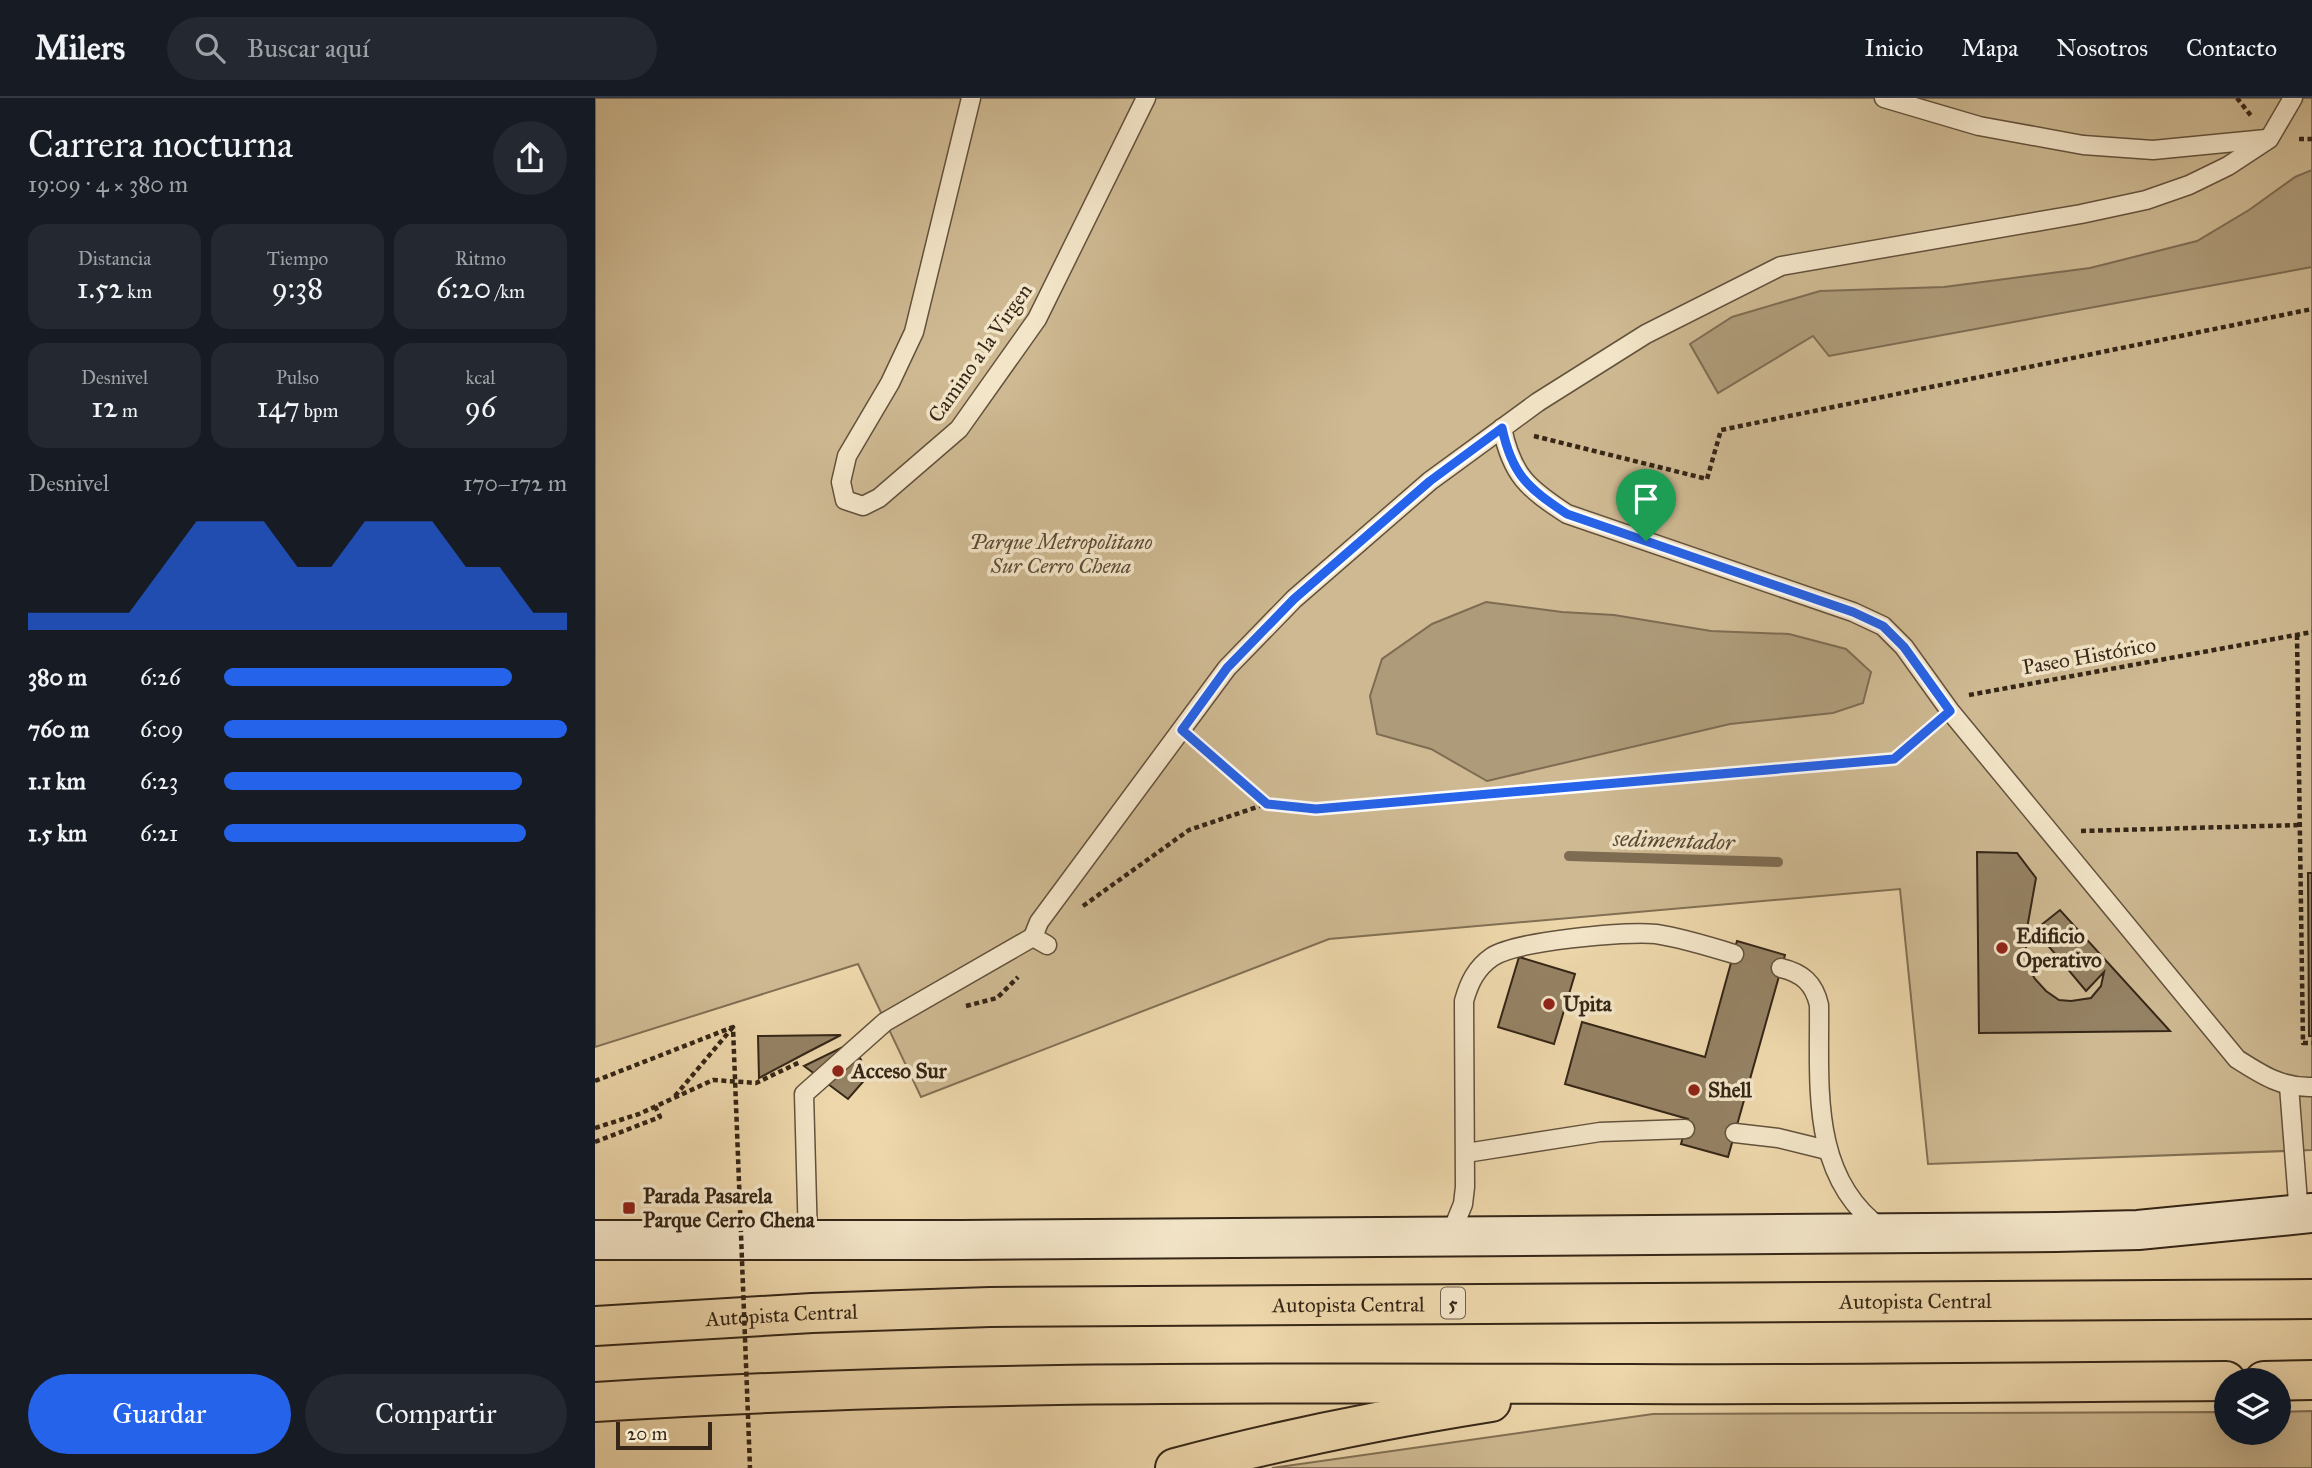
<!DOCTYPE html>
<html lang="es">
<meta charset="utf-8">
<style>
body{margin:0;font-family:"IM FELL Great Primer",serif;background:#242831;color:#f1f3f6;height:100vh;display:flex;flex-direction:column;font-size:26px;white-space:nowrap}
*{box-sizing:border-box;margin:0}
p{font-size:23px;color:#9ea1a6}
.icon{flex:none;width:38px;height:38px;fill:none;stroke:currentColor;stroke-width:2;stroke-linecap:round;stroke-linejoin:round}
.map{position:relative;flex:1;overflow:hidden}
.panel{display:flex;flex-direction:column;background:#171b24;width:595px}
.panel>*{flex:none}
.buttons{position:absolute;left:1619px;top:1270px;display:grid;gap:14px}
.buttons a{display:grid;place-items:center;width:77px;height:77px;border-radius:50%;background:#171b24;box-shadow:0 7px 28px #0002;font-size:35px}
.scale{position:absolute;left:21px;bottom:18px;width:96px;box-sizing:border-box;padding-left:7px;border:4px solid #352617;border-top:0;font-size:19px;line-height:24px;white-space:nowrap;color:#352617;-webkit-text-stroke:5px #f3e5c8;paint-order:stroke}
.pin{position:absolute;display:grid;place-items:center;width:60px;height:60px;color:#fff;margin:-72px -30px;border-radius:50% 50% 50% 0;rotate:-45deg;box-shadow:0 0 7px #0007}
.pin .icon{rotate:45deg}
.round{display:grid;place-items:center;flex:none;width:74px;height:74px;border-radius:37px;background:#242831}
.headline{display:flex;align-items:center;justify-content:space-between;height:119px;padding:0 28px}
h1{font-size:38px;font-weight:600;line-height:52px}
.stats{display:grid;grid-template-columns:repeat(3,1fr);gap:10px;height:119px;padding:7px 28px}
.stats div{display:grid;align-content:center;border-radius:18px;background:#242831;text-align:center}
.stats b{font-size:30px;font-weight:600}
.stats small{font-size:19px;font-weight:400}
.stats p{font-size:19px}
.chart{height:196px;padding:14px 28px}
.chart p{display:flex;justify-content:space-between}
.chart svg{width:100%;height:126px;margin-top:7px;fill:#2563eb;opacity:.7}
.action{display:flex;gap:14px;margin-top:auto;padding:14px 28px}
.action a{flex:1;height:80px;border-radius:42px;background:#2563eb;color:#fff;font-size:28px;font-weight:600;line-height:80px;text-align:center}
.action a+a{background:#242831;color:#f1f3f6}
ul{padding:0 28px;list-style:none;font-size:23px}
li{display:grid;grid-template-columns:112px 84px 1fr;align-items:center;height:52px}
li i{height:18px;border-radius:9px;background:#2563eb}
header{display:flex;align-items:center;gap:42px;box-sizing:border-box;height:98px;padding:0 35px;background:#171b24;border-bottom:2px solid #363941}
header strong{font-size:33px}
nav{display:flex;gap:38px;margin-inline-start:auto;font-size:24px}
.search{width:490px;height:63px;background:#242831;display:flex;align-items:center;gap:18px;box-sizing:border-box;padding:0 24px;border-radius:38px;color:#9ea1a6;font-size:26px}
main{display:flex;flex:1;min-height:0}
.map>svg:first-child{display:block}
.green{fill:#ceb992;stroke:#827054;stroke-width:2}
.water{fill:#ae9b79;stroke:#7e6c52;stroke-width:2}
.lines{fill:none;stroke-linecap:round;stroke-linejoin:round}
.stream{stroke:#7e6c52;stroke-width:10}
.building{fill:#958264;stroke:#352617;stroke-width:2}
.lane-casing{stroke:#63523c;stroke-width:21}
.secondary-casing{stroke:#352617;stroke-width:42}
.highway-casing{stroke:#352617;stroke-width:42}
.path{stroke:#352617;stroke-width:4.5;stroke-dasharray:5 3.5;stroke-linecap:butt}
.lane{stroke:#f3e5c8;stroke-width:18}
.secondary{stroke:#f3e5c8;stroke-width:38}
.highway{stroke:#edd7ab;stroke-width:38}
.path-bridge{stroke:#352617;stroke-width:4.5;stroke-dasharray:5 3.5;stroke-linecap:butt}
.route-casing{stroke:#fff;stroke-width:14}
.route{stroke:#2563eb;stroke-width:9}
.poi-dot{fill:#8f2418;stroke:#f3e5c8;stroke-width:2.5}
.labels{text-anchor:middle;stroke-width:7;stroke-linejoin:round;paint-order:stroke}
.shield{fill:#f3e5c8;stroke:#6e5f4c;stroke-width:2}
.shield-label{font-size:19px;font-weight:bold;fill:#352617}
.street-label{font-size:21px;fill:#352617;stroke:#f3e5c8}
.park-label{font-size:21px;font-style:italic;fill:#5b4b36;stroke:#f3e5c8}
.poi-label{font-size:21px;font-weight:bold;fill:#352617;stroke:#f3e5c8;text-anchor:start}
.water-label{font-size:23px;font-style:italic;fill:#594934;stroke:#f3e5c8}
</style>
<header>
<strong>Milers</strong>
<div class="search"><svg class="icon" aria-label="search" viewBox="0 0 24 24"><circle cx="10" cy="10" r="6"/><path d="M15 15l6 6"/></svg>Buscar aquí</div>
<nav><a>Inicio</a><a>Mapa</a><a>Nosotros</a><a>Contacto</a></nav>
</header>
<main>
<section class="panel">
<div class="headline"><div><h1>Carrera nocturna</h1><p>19:09 · 4 × 380 m</p></div><a class="round"><svg class="icon" aria-label="share" viewBox="0 0 24 24"><path d="M12 15V3M7 8l5-5 5 5M5 13v7h14v-7"/></svg></a></div>
<div class="stats">
<div><p>Distancia</p><b>1.52<small> km</small></b></div>
<div><p>Tiempo</p><b>9:38</b></div>
<div><p>Ritmo</p><b>6:20<small> /km</small></b></div>
</div>
<div class="stats">
<div><p>Desnivel</p><b>12<small> m</small></b></div>
<div><p>Pulso</p><b>147<small> bpm</small></b></div>
<div><p>kcal</p><b>96</b></div>
</div>
<div class="chart"><p><span>Desnivel</span>170–172 m</p>
<svg viewBox="0 0 160 44" preserveAspectRatio="none"><path d="M0 44V38L10 38L20 38L30 38L40 22L50 6L60 6L70 6L80 22L90 22L100 6L110 6L120 6L130 22L140 22L150 38L160 38V44z"/></svg>
</div>
<ul>
<li><b>380 m</b>6:26<i style="width:84%"></i></li>
<li><b>760 m</b>6:09<i style="width:100%"></i></li>
<li><b>1.1 km</b>6:23<i style="width:87%"></i></li>
<li><b>1.5 km</b>6:21<i style="width:88%"></i></li>
</ul>
<div class="action"><a>Guardar</a><a>Compartir</a></div>
</section>
<div class="map">
<svg width="1717" height="1370" viewBox="0 0 1717 1370">
<rect width="100%" height="100%" fill="#edd7ab"/>
<filter id="stains"><feTurbulence type="fractalNoise" baseFrequency=".00286" numOctaves="4"/><feColorMatrix values="0 0 0 0 .2 0 0 0 0 .09 0 0 0 0 .02 0 0 0 .5 -.17"/></filter>
<radialGradient id="worn" r=".72"><stop offset=".6" stop-color="#630" stop-opacity="0"/><stop offset="1" stop-color="#630" stop-opacity=".3"/></radialGradient>
<!-- green -->
<g class="green">
<polygon points="0,0 1717,0 1717,1052 1333,1066 1305,791 734,841 326,999 263,866 0,949"/>
<polygon points="1717,1313 1717,1370 677,1370 1058,1316 1631,1314 1631,1335 1684,1335 1684,1314"/>
</g>
<!-- water -->
<g class="water">
<polygon points="1717,72 1717,169 1234,258 1218,238 1123,295 1095,246 1137,219 1225,193 1349,189 1495,170 1602,143 1654,112 1700,79"/>
<polygon points="891,504 967,514 1019,517 1116,533 1194,536 1251,551 1276,574 1268,605 1238,615 1135,626 892,683 836,651 782,636 775,598 787,561 837,526"/>
</g>
<g class="lines">
<!-- stream -->
<polyline class="stream" points="974,758 1183,764"/>
</g>
<!-- building -->
<g class="building">
<polygon points="1382,754 1422,755 1441,780 1431,836 1431,865 1440,881 1451,893 1464,902 1476,903 1496,900 1506,888 1509,874 1491,893 1440,832 1465,812 1575,933 1384,935"/>
<polygon points="1713,775 1717,775 1717,938 1714,938"/>
<polygon points="1142,843 1190,857 1133,1059 1086,1046 1093,1021 970,986 987,924 1110,959"/>
<polygon points="924,859 980,876 959,946 903,929"/>
<polygon points="246,937 213,954 164,980 163,938"/>
<polygon points="258,944 273,978 253,1001 209,968"/>
</g>
<g class="lines">
<defs>
<g id="lane">
<polyline points="376,0 319,234 295,285 252,358 246,384 250,402 268,408 284,400 364,331 442,221 551,0"/>
<polyline points="1289,0 1384,28 1488,47 1558,52 1671,41"/>
<path d="M907,330C917,377 932,390 972,416L1258,514L1288,528L1309,549L1355,613L1642,961C1667,977 1687,990 1717,989"/>
<polyline points="452,847 438,839 444,824 632,570 699,501 835,383 943,304 1051,236 1186,168 1486,116 1551,102 1594,87 1633,68 1674,41 1698,0"/>
<path d="M1186,870C1207,875 1219,885 1224,907C1225,986 1214,1079 1287,1131"/>
<polyline points="1694,988 1704,1117"/>
<polyline points="1140,1035 1183,1040 1232,1052"/>
<polyline points="871,1055 1005,1034 1090,1031"/>
<path d="M855,1138L868,1106L870,1089L869,903C874,885 881,870 897,859C921,843 1030,833 1061,836C1087,840 1113,848 1139,856"/>
<polyline points="213,1142 209,996 290,924 438,839"/>
</g>
<polyline id="secondary" points="0,1142 367,1142 1461,1134 1543,1132 1717,1115"/>
<g id="highway">
<path id="s1" d="M0,1228L217,1215L395,1209L1717,1201"/>
<polyline points="1669,1283 1717,1282"/>
<path d="M0,1304C344,1282 688,1285 1033,1286C1232,1287 1432,1284 1631,1283"/>
<path d="M580,1370C684,1342 789,1321 896,1304"/>
</g>
</defs>
<!-- lane casing -->
<use href="#lane" class="lane-casing"/>
<!-- secondary casing -->
<use href="#secondary" class="secondary-casing"/>
<!-- highway casing -->
<use href="#highway" class="highway-casing"/>
<!-- path -->
<g class="path">
<polyline points="1642,0 1657,19"/>
<polyline points="1704,41 1717,41"/>
<polyline points="939,338 1112,381 1126,332 1717,211"/>
<polyline points="1702,537 1708,945 1717,945"/>
<polyline points="1374,597 1717,534"/>
<polyline points="604,646 672,706 721,711 1299,661 1338,627"/>
<polyline points="1486,733 1705,727"/>
<polyline points="488,808 594,732 671,706"/>
<polyline points="371,908 402,900 423,879"/>
<polyline points="80,998 138,929"/>
<polyline points="0,1030 44,1016 118,982 161,985 205,964"/>
<polyline points="0,1044 65,1019 60,1008"/>
</g>
<!-- lane -->
<use href="#lane" class="lane"/>
<!-- secondary -->
<use href="#secondary" class="secondary"/>
<!-- highway -->
<use href="#highway" class="highway"/>
<!-- path-bridge -->
<polyline class="path-bridge" points="0,983 138,929 155,1370"/>
</g>
<g class="lines">
<defs>
<path id="route" d="M907,330C917,377 933,390 972,416L1258,514L1288,528L1309,549L1355,613L1299,661L721,711L672,706L587,632L632,570L699,501L835,383Z"/>
</defs>
<!-- route casing -->
<use href="#route" class="route-casing"/>
<!-- route -->
<use href="#route" class="route"/>
</g>
<!-- markers -->
<g class="poi-dot">
<circle cx="1407" cy="850" r="7"/>
<circle cx="954" cy="906" r="7"/>
<circle cx="243" cy="973" r="7"/>
<circle cx="1099" cy="992" r="7"/>
<rect x="27" y="1103" width="14" height="14" rx="3.5"/>
</g>
<g class="labels">
<!-- shield labels -->
<rect class="shield" x="846" y="1189.5" width="24" height="31" rx="5"/>
<g class="shield-label">
<text x="858" y="1212">5</text>
</g>
<!-- street labels -->
<g class="street-label">
<text transform="translate(385 255) rotate(-55)" y="7">Camino a la Virgen</text>
<text transform="translate(1494 558) rotate(-10)" y="7">Paseo Histórico</text>
<text dy="7" stroke="none"><textPath href="#s1" startOffset="1321">Autopista Central</textPath></text>
<text dy="7" stroke="none"><textPath href="#s1" startOffset="754">Autopista Central</textPath></text>
<text dy="7" stroke="none"><textPath href="#s1" startOffset="187">Autopista Central</textPath></text>
</g>
<!-- park labels -->
<g class="park-label">
<text x="466" y="451">Parque Metropolitano<tspan x="466" dy="24">Sur Cerro Chena</tspan></text>
</g>
<!-- poi labels -->
<g class="poi-label">
<text x="1421" y="845">Edificio<tspan x="1421" dy="24">Operativo</tspan></text>
<text x="968" y="913">Upita</text>
<text x="257" y="980">Acceso Sur</text>
<text x="1113" y="999">Shell</text>
<text x="48" y="1105">Parada Pasarela<tspan x="48" dy="24">Parque Cerro Chena</tspan></text>
</g>
<!-- water labels -->
<g class="water-label">
<text transform="translate(1079 742) rotate(2)" y="8">sedimentador</text>
</g>
</g>
<rect width="100%" height="100%" filter="url(#stains)"/>
<rect width="100%" height="100%" fill="url(#worn)"/>
</svg>
<div class="buttons">
<a><svg class="icon" aria-label="layers" viewBox="0 0 24 24"><path d="M12 4l9 5-9 5-9-5zM3 14l9 5 9-5"/></svg></a>
</div>
<div class="scale">20 m</div>
<div class="pin" style="left:1051px;top:443px;background:#1e9e55"><svg class="icon" aria-label="arrive" viewBox="0 0 24 24"><path d="M6 21V4h12l-3 4 3 4H6"/></svg></div>
</div>
</main>
